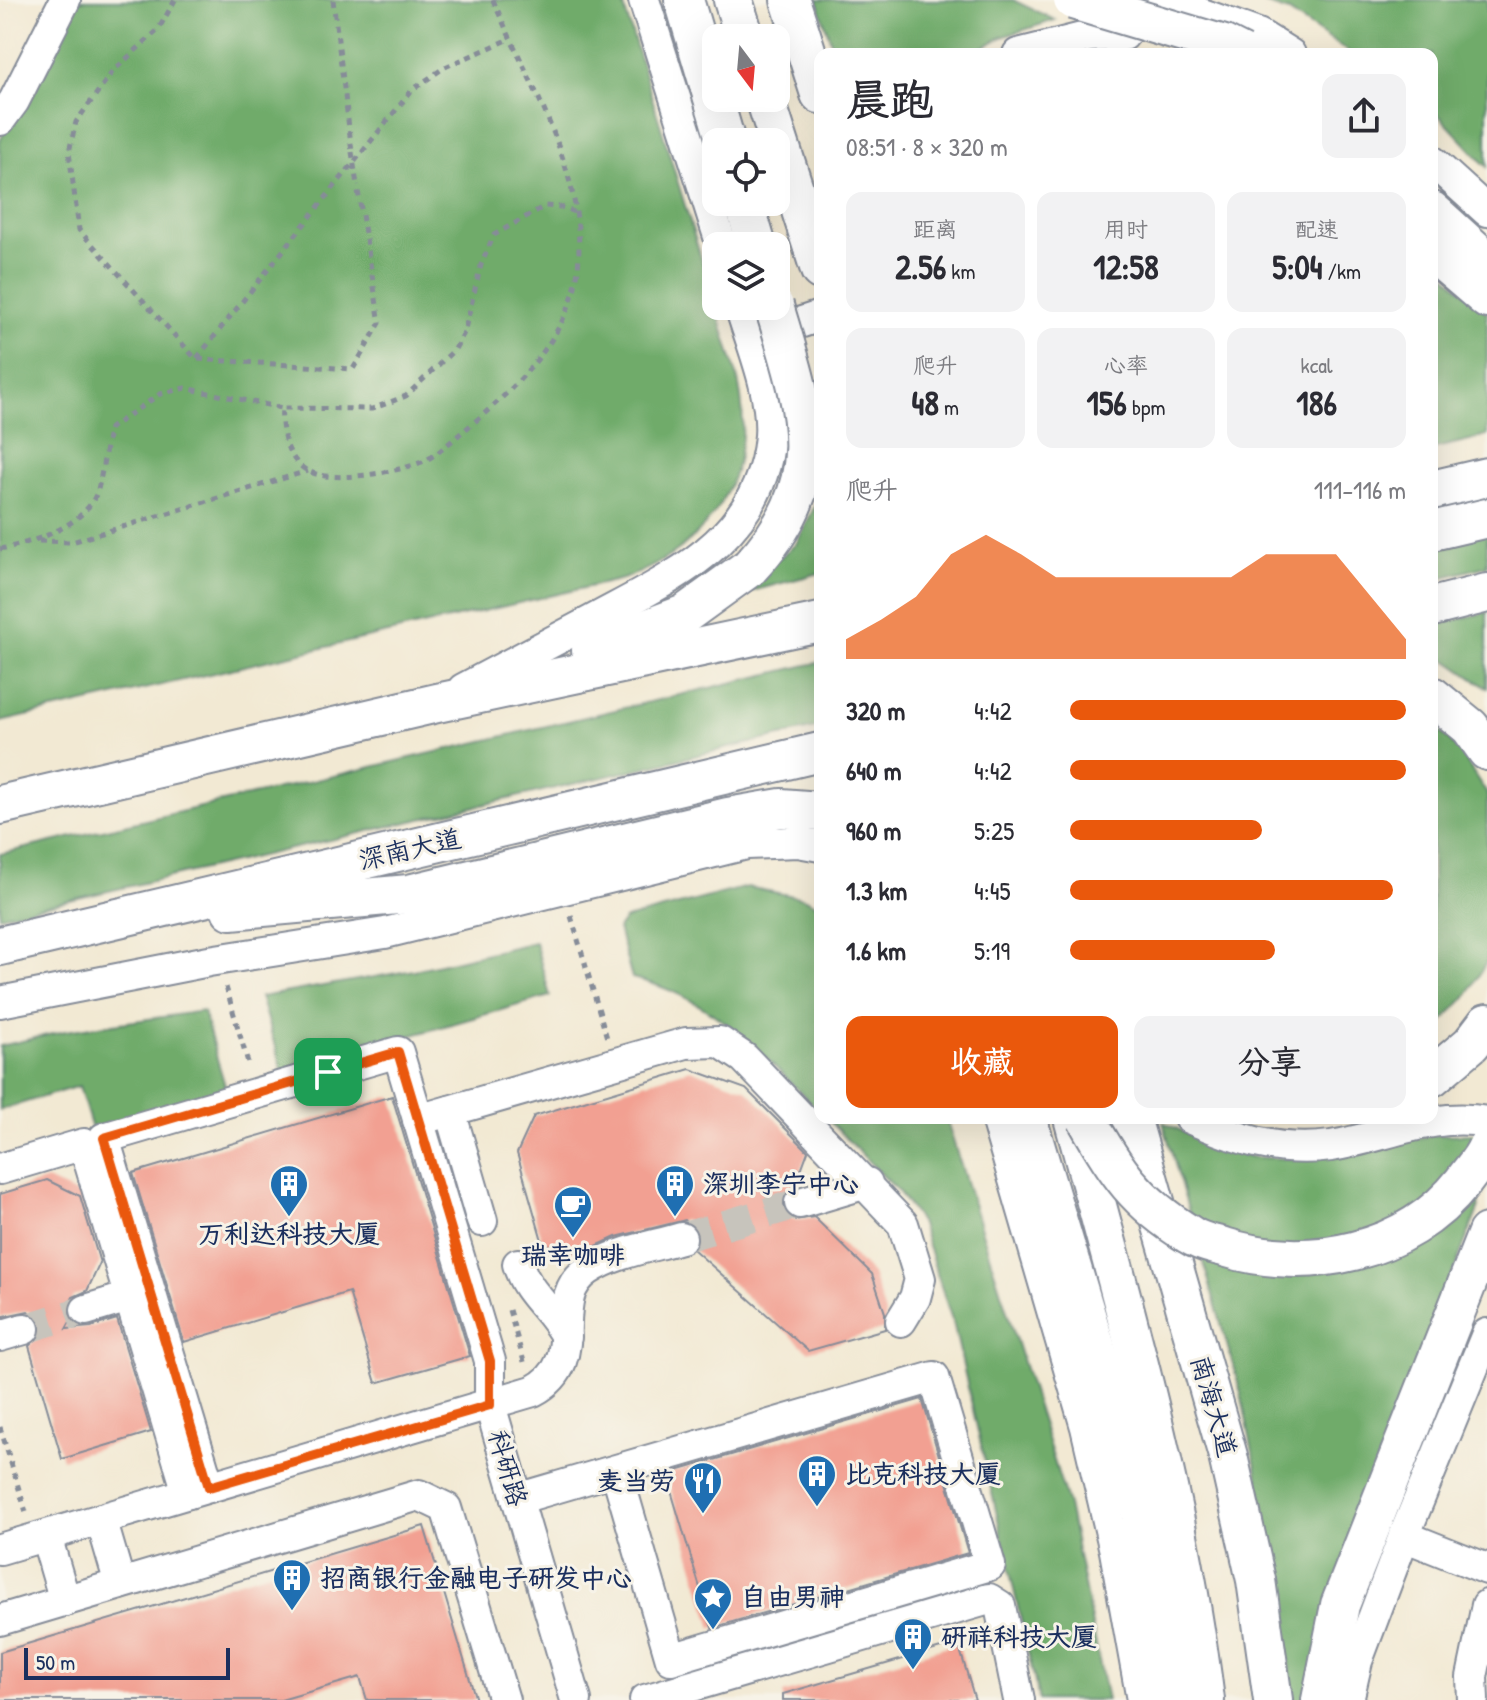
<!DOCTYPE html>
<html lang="zh">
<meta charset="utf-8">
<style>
body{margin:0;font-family:"Patrick Hand","LXGW WenKai TC",sans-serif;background:#f2f2f3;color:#2b2b33;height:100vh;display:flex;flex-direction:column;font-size:30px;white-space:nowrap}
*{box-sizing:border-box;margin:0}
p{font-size:26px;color:#7c7c81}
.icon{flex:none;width:44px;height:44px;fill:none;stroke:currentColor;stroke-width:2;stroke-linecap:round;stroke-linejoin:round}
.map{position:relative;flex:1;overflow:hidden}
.details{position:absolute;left:814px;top:48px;width:624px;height:1076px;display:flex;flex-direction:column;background:#fff;border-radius:16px;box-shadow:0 8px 32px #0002}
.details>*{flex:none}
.needle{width:52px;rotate:164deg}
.buttons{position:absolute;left:702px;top:24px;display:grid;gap:16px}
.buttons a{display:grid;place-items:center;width:88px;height:88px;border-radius:16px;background:#fff;box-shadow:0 8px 32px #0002;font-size:40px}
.scale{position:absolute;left:24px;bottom:20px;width:206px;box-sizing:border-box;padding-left:8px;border:4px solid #1b2f5e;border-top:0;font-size:22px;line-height:28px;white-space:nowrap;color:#1b2f5e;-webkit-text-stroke:6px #f7f3e8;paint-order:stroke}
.pin{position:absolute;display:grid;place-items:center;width:68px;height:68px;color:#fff;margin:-34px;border-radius:16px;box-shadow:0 4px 12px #0006}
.round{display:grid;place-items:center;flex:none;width:84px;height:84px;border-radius:16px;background:#f2f2f3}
.headline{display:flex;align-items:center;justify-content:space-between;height:136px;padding:0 32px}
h1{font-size:44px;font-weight:700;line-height:60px}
.stats{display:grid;grid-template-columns:repeat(3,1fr);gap:12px;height:136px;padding:8px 32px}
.stats div{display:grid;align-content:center;border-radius:16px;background:#f2f2f3;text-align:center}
.stats b{font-size:34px;font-weight:700}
.stats small{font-size:22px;font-weight:400}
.stats p{font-size:22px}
.chart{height:224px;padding:16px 32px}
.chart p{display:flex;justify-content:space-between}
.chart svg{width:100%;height:144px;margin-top:8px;fill:#ea580c;opacity:.7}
.button{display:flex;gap:16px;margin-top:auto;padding:16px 32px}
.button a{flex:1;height:92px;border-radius:16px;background:#ea580c;color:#fff;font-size:32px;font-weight:700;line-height:92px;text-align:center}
.button a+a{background:#f2f2f3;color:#2b2b33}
ul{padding:0 32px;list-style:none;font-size:26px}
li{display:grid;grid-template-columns:128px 96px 1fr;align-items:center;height:60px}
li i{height:20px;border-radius:10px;background:#ea580c}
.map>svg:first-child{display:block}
.forest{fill:#70ab6a;stroke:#466d64;stroke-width:2}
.building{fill:#f2a092}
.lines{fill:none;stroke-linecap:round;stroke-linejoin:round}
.minor-tunnel{stroke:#c7c4bc;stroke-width:30;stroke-dasharray:30 15;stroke-linecap:butt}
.minor-casing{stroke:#868c98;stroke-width:34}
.major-casing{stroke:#868c98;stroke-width:42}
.path{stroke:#868c98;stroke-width:5;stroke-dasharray:6 6;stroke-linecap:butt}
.minor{stroke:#fff;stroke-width:30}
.major{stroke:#fff;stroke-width:38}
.major-bridge-casing{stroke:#868c98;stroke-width:42;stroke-linecap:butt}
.path-bridge{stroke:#868c98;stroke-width:5;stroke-dasharray:6 6;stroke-linecap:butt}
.major-bridge{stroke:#fff;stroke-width:38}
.route-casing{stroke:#fff;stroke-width:16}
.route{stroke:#ea580c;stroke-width:10}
.labels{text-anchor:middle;stroke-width:6;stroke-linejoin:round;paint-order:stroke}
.street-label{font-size:26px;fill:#1b2f5e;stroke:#f7f3e8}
.poi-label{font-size:26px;font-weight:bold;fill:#1b2f5e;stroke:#f7f3e8;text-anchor:start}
</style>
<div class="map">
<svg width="1487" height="1700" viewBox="0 0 1487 1700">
<rect width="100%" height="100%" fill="#f7f3e8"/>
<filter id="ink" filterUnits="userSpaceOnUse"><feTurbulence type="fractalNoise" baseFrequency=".0125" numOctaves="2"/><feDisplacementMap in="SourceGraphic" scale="16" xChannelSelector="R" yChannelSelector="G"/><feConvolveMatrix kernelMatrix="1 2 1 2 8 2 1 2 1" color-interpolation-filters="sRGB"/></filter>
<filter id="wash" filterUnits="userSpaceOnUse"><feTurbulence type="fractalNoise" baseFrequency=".006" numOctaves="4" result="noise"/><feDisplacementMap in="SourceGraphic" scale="32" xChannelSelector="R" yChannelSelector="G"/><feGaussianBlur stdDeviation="1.8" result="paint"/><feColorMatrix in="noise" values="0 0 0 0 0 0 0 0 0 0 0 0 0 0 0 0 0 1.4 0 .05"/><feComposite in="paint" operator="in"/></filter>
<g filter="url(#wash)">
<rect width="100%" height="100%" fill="#f2e9d3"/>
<!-- forest -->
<g class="forest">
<path d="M73,0H622L736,372C761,467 714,547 623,579L0,722V140Z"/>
<polygon points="817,0 1013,0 1055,20 1002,37 970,54 835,54"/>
<polygon points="1252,0 1487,0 1487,167 1432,108 1432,54 1352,54 1289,12"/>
<polygon points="1432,262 1487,313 1487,436 1432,449"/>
<polygon points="820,496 820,573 733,596 796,544"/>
<polygon points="1487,509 1487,566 1432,580 1432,522"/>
<polygon points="1487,612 1487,688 1432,650 1432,626"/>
<polygon points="820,662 820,727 0,916 0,854"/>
<polygon points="1432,724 1458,749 1487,794 1487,961 1467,996 1432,1032"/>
<path d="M747,887L804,898L820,906V1112C763,1055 714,997 632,978L618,929L625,919Z"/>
<polygon points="535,942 550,996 283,1072 260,997 414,970"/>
<polygon points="203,1011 226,1089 92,1129 79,1086 0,1110 0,1046 65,1031"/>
<polygon points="826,1118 946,1118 1068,1505 1107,1700 1039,1700 954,1326 920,1222 898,1191"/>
<polygon points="1163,1122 1207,1143 1252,1157 1302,1159 1434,1135 1477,1134 1479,1207 1354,1522 1308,1700 1294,1700 1273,1552 1241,1393"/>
</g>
<g id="blocks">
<!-- building -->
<g class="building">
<polygon points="690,1069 746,1089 808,1151 795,1186 783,1198 783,1209 795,1220 814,1217 872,1274 885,1313 885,1329 808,1351 694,1250 698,1232 685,1220 616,1237 581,1253 543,1244 517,1153 534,1116"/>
<polygon points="392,1096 470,1356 376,1383 349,1292 184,1342 133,1173"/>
<polygon points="47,1180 80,1196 100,1263 87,1291 73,1297 69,1305 71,1320 66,1329 91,1327 117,1319 151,1432 62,1459 29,1346 41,1334 41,1323 28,1311 0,1317 0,1194"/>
<polygon points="922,1399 968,1553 712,1628 666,1474"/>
<polygon points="424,1526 476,1700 367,1700 360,1677 281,1700 0,1700 0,1652"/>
<polygon points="958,1643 975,1700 783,1700 783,1694"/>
</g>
</g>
</g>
<g filter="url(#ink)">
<use href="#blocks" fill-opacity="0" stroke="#868c98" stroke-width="2"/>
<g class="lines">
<!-- minor-tunnel -->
<g class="minor-tunnel">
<polyline points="681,1238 800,1203"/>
<polyline points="24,1329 86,1310"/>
</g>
<defs>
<g id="minor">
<polyline points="644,0 722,246"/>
<polyline points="1163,0 1258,34 1290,54"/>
<polyline points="1018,54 1090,36 1124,35 1147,0"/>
<polyline points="0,120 14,101 65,0"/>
<polyline points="1432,161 1487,211"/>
<polyline points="763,335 820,316"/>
<path d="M463,689C506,666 550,643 593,620C672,577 761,540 770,436C773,394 752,346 740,306"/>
<polyline points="0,1002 209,961 385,933 747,844 798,842 820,846"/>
<polyline points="450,1111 482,1221"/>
<polyline points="996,1118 1086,1427 1115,1551 1142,1700"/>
<path d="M1189,1118C1237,1139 1277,1153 1331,1146C1383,1138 1434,1111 1487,1122"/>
<polyline points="418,1120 686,1043 720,1042 744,1058 903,1224 920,1279 915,1298 901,1321"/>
<polyline points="0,1169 84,1144 188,1493"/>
<polyline points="800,1203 867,1183"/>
<path d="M518,1264C527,1295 553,1309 566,1337"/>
<polyline points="86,1310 129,1297"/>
<polyline points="0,1336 24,1329"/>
<polyline points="209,1487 104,1138 398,1052 490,1361 490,1405 576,1700"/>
<polyline points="517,1499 934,1377 990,1565 671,1659 616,1470"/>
<polyline points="101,1519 120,1584"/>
<polyline points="46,1536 65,1601"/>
<polyline points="1404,1536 1487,1569"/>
<path d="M0,1549L533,1391C592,1360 543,1301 588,1270C615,1252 651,1247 681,1238"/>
<polyline points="0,1620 419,1495 446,1508 504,1700"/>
<polyline points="645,1700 989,1599 1000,1606 1019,1700"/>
<polyline points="1348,1700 1357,1661 1404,1536 1487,1334"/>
<polyline points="1473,1700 1472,1677 1487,1605"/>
</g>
<g id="major">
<polyline points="684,0 726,142"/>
<polyline points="733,0 745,38"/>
<polyline points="790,0 820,94"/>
<polyline points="765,98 820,270"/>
<polyline points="744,202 757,246"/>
<polyline points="1432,211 1487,261"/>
<polyline points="1432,252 1487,299"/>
<polyline points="1432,490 1487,477"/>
<polyline points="1432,531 1487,518"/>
<polyline points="1432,607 1487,593"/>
<polyline points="591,650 685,614 750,567"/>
<polyline points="1432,696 1470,727 1487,751"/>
<polyline points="0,805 437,703 820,622"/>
<polyline points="231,910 409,894 728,817 781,808 820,811"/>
<polyline points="0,946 820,752"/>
<polyline points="1432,1077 1471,1044 1487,1023"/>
<polyline points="1027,1118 1102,1368 1141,1515 1172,1700"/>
<path d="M1073,1118C1126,1311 1180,1501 1205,1700"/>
<polyline points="1131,1118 1228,1456 1256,1580 1273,1700"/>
<polyline points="1321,1700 1340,1605 1487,1233"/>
</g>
</defs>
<!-- minor casing -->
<use href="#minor" class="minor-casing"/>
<!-- major casing -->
<use href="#major" class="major-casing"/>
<!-- path -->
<g class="path">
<polyline points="175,0 158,30 113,71 76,122 69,152 79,230 196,359 353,369 380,323 357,185"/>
<polyline points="333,0 352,152"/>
<path d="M493,0C529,84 587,173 578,269C571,337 511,393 461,433C449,443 436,456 422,462C397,472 333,484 308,471C286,460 280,428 282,408L372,409L406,396L455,349L464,333L481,265L494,235L545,206L561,207L574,212"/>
<polyline points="197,358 412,90 445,67 510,39"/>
<polyline points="39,541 72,542 308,471"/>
<path d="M0,549C32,543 87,526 98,489C103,470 105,448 110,428L160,394L185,388L282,408"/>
<polyline points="571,916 607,1038"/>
<polyline points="226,987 249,1066"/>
<polyline points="509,1310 525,1365"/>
<polyline points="0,1427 26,1512"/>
</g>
<!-- minor -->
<use href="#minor" class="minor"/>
<!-- major -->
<use href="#major" class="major"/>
<defs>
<g id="major-bridge">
<polyline points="1073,0 1224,45 1242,54"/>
<path d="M750,567C832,479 805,410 774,306"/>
<path d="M1086,1118C1116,1172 1136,1202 1190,1235C1200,1242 1213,1244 1224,1247C1308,1273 1407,1253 1463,1182C1471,1170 1482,1160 1487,1147"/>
</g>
</defs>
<!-- major-bridge casing -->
<use href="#major-bridge" class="major-bridge-casing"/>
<!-- path-bridge -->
<polyline class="path-bridge" points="352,152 357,185"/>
<!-- major-bridge -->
<use href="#major-bridge" class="major-bridge"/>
</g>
</g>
<g class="lines" filter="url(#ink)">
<defs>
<polygon id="route" points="398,1052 490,1361 490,1405 209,1487 104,1138"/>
</defs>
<!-- route casing -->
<use href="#route" class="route-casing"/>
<!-- route -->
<use href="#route" class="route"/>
</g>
<!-- icons -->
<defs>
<symbol id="building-pin" viewBox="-11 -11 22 30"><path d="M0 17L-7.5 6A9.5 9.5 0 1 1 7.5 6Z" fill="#1f6fb2" stroke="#f7f3e8"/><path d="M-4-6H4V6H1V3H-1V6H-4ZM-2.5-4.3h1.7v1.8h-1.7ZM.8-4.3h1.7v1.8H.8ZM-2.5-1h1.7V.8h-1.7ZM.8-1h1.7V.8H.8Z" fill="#fff"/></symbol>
<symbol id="cafe-pin" viewBox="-11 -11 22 30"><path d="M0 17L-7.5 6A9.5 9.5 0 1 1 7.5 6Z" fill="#1f6fb2" stroke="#f7f3e8"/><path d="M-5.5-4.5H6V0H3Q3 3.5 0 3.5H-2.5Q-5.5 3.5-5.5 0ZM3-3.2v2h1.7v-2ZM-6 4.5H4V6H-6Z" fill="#fff"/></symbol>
<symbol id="restaurant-pin" viewBox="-11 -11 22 30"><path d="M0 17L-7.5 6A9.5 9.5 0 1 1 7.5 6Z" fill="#1f6fb2" stroke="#f7f3e8"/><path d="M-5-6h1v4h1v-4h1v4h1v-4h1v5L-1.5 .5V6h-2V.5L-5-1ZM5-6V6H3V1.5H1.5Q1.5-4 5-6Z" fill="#fff"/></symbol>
<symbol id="sight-pin" viewBox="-11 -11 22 30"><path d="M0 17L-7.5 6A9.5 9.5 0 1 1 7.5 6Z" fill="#1f6fb2" stroke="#f7f3e8"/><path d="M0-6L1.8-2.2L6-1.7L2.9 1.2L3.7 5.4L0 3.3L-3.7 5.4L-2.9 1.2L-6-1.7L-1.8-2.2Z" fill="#fff"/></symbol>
</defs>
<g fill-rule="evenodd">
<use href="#building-pin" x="267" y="1162" width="44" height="60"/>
<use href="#building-pin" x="653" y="1162" width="44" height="60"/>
<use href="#cafe-pin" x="551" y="1183" width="44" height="60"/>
<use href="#building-pin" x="795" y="1452" width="44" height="60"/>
<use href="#restaurant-pin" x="681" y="1459" width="44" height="60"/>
<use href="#building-pin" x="270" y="1556" width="44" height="60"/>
<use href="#sight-pin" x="691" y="1575" width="44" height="60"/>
<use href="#building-pin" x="891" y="1615" width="44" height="60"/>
</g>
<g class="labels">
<!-- street labels -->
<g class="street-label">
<text transform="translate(410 849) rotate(-13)" y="9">深南大道</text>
<text transform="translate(1214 1406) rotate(74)" y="9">南海大道</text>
<text transform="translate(508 1468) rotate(74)" y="9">科研路</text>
</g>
<!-- poi labels -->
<g class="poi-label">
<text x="703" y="1193">深圳李宁中心</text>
<text x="289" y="1243" text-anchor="middle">万利达科技大厦</text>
<text x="573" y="1264" text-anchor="middle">瑞幸咖啡</text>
<text x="845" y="1483">比克科技大厦</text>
<text x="675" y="1490" text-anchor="end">麦当劳</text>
<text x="320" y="1587">招商银行金融电子研发中心</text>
<text x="741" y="1606">自由男神</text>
<text x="941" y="1646">研祥科技大厦</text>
</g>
</g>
</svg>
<div class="buttons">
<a><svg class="needle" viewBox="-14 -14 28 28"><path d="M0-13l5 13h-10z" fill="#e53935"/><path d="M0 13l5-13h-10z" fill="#7c7c81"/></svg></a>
<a><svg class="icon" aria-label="locate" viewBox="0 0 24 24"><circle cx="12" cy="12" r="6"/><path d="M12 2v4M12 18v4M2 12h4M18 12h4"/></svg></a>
<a><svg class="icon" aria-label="layers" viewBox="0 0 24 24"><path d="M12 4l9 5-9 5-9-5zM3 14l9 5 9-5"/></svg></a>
</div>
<div class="scale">50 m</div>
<div class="pin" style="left:328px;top:1072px;background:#1e9e55"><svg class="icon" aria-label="arrive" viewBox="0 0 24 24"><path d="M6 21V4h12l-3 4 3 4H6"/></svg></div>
<section class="details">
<div class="headline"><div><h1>晨跑</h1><p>08:51 · 8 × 320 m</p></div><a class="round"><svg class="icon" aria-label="share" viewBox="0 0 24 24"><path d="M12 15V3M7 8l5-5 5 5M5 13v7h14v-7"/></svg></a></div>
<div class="stats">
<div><p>距离</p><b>2.56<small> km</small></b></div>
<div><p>用时</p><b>12:58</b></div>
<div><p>配速</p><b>5:04<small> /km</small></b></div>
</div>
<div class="stats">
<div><p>爬升</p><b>48<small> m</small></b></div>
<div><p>心率</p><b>156<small> bpm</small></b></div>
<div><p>kcal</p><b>186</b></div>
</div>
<div class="chart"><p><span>爬升</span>111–116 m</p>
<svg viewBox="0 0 160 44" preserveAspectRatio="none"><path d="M0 44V38L10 32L20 25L30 12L40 6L50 12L60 19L70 19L80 19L90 19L100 19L110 19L120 12L130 12L140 12L150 25L160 38V44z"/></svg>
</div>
<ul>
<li><b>320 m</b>4:42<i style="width:100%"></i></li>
<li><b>640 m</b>4:42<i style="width:100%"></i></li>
<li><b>960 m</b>5:25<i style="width:57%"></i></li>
<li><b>1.3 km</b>4:45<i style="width:96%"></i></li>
<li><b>1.6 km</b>5:19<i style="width:61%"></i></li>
</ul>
<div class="button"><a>收藏</a><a>分享</a></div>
</section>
</div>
